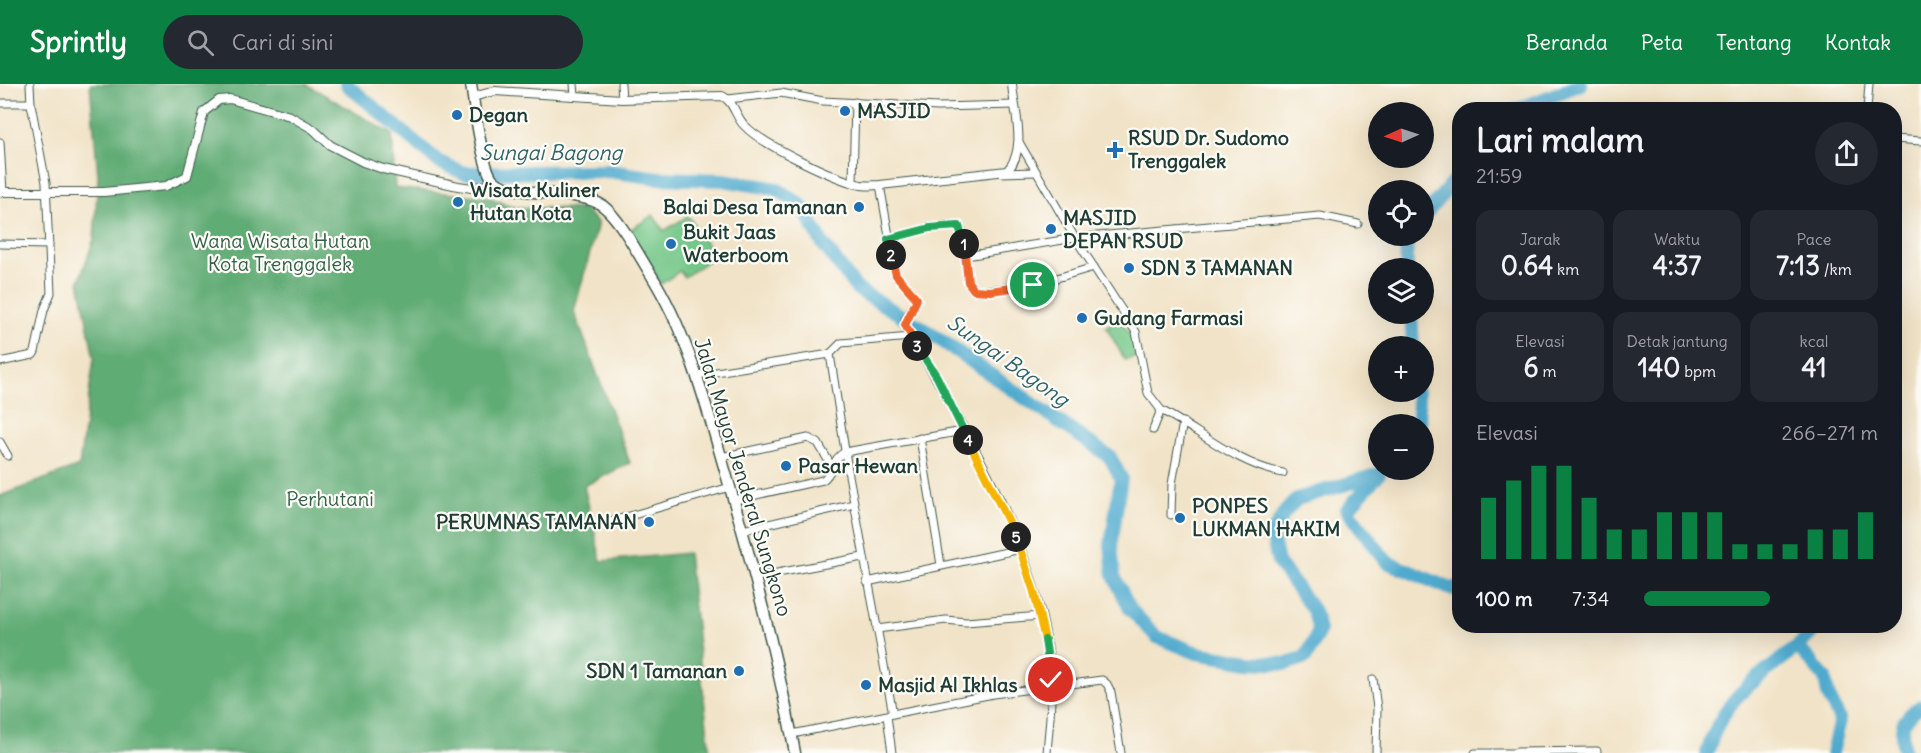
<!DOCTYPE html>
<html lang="id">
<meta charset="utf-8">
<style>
body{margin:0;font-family:Delius,sans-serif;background:#242831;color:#f1f3f6;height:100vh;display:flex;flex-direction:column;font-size:22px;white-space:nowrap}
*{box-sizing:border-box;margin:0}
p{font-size:20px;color:#9ea1a6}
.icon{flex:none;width:33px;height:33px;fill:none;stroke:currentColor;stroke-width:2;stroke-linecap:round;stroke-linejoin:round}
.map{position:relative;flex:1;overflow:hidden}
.side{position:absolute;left:1452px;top:18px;width:450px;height:531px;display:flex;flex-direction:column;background:#171b24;border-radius:24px;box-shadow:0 6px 24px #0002}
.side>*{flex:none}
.needle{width:39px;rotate:267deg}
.buttons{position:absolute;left:1368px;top:18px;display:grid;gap:12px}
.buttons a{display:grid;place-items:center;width:66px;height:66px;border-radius:50%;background:#171b24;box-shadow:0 6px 24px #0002;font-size:30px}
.pin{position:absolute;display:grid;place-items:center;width:51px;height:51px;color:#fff;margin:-26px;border:3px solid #fff;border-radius:50%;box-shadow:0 2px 6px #0007}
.km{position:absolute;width:30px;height:30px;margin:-15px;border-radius:50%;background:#222;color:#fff;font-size:16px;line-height:30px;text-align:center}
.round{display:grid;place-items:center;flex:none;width:63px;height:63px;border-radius:32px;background:#242831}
.summary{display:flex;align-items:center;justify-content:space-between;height:102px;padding:0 24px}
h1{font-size:33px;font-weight:800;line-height:45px}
.metrics{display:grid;grid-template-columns:repeat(3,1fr);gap:9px;height:102px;padding:6px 24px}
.metrics div{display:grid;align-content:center;border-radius:15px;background:#242831;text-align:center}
.metrics b{font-size:26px;font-weight:800}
.metrics small{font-size:16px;font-weight:400}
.metrics p{font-size:16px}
.chart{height:168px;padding:12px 24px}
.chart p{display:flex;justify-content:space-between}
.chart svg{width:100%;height:108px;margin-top:6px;stroke:#0b8043;stroke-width:6}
ul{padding:0 24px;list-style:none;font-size:20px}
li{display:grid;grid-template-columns:96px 72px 1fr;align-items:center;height:45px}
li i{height:15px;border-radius:8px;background:#0b8043}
header{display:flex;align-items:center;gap:36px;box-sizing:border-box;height:84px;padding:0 30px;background:#0b8043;color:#fff}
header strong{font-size:28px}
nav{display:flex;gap:33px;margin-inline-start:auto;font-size:21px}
.search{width:420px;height:54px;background:#242831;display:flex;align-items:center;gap:15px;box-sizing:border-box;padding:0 21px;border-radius:33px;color:#9ea1a6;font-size:22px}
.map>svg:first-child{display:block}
.green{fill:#75c789;stroke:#4a825e;stroke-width:1.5}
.forest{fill:#60ac75;stroke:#407454;stroke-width:1.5}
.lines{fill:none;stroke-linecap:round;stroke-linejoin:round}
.river{stroke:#50aace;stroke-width:14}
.minor-casing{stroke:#3e564a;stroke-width:9}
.tertiary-casing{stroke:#3e564a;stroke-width:10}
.trunk-casing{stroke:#3e564a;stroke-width:13}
.minor{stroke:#fff;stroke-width:7}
.tertiary{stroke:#fff;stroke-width:8}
.trunk{stroke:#fff;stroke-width:10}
.split-1-casing{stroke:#fff;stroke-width:12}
.split-2-casing{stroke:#fff;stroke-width:12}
.split-3-casing{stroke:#fff;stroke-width:12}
.split-4-casing{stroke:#fff;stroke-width:12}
.split-5-casing{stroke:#fff;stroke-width:12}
.split-6-casing{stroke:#fff;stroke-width:12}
.split-7-casing{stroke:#fff;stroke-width:12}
.split-1{stroke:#f0652b;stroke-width:8}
.split-2{stroke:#22a559;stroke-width:8}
.split-3{stroke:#f0652b;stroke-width:8}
.split-4{stroke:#22a559;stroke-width:8}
.split-5{stroke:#f5b400;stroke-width:8}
.split-6{stroke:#f5b400;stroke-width:8}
.split-7{stroke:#22a559;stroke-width:8}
.poi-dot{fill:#1f6fb2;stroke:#fdfcf7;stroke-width:2}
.labels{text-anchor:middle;stroke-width:4.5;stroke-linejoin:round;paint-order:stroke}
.poi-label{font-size:20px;font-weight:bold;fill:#1f3d34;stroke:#fdfcf7;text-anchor:start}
.park-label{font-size:20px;fill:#346049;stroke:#fdfcf7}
.street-label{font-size:20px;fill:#1f3d34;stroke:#fdfcf7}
.water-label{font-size:21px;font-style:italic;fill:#30636a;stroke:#fdfcf7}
</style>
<header>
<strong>Sprintly</strong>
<div class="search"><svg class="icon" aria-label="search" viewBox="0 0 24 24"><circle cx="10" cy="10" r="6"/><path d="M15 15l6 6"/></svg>Cari di sini</div>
<nav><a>Beranda</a><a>Peta</a><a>Tentang</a><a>Kontak</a></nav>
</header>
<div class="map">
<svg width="1921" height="669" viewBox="0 0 1921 669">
<rect width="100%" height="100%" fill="#fdfcf7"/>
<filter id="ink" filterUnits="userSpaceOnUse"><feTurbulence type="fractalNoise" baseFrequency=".0167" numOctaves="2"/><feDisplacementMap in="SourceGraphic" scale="12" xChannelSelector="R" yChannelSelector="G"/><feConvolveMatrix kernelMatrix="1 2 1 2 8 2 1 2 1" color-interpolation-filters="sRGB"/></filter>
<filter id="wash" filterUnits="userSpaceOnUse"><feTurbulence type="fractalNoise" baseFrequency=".008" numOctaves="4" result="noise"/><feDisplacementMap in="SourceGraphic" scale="24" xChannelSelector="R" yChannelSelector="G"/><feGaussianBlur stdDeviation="1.35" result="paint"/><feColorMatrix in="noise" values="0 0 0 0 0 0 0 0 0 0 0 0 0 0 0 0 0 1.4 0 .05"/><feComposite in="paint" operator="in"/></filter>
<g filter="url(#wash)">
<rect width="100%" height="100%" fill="#f1e3c7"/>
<!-- green -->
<g class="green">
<polygon points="653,131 664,147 688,132 715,172 684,193 680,187 661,200 627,148"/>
<polygon points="1119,234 1133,255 1138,273 1125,276 1106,243"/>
</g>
<!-- forest -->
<polygon class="forest" points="90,0 306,0 392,50 395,104 488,113 514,123 584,125 598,139 574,227 630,379 584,402 601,477 688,469 710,669 0,669 0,412 79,382 94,274 79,197 94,155 98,92"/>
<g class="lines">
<!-- river -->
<g class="river">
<polyline points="346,0 439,78 464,89 608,87 658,94 723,96 777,105 801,121 823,160 857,205 929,248 1110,373 1121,394 1111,461 1114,492 1130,525 1157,553 1197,569 1249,578 1285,580 1306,573 1319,547 1314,527 1278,478 1272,450 1285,428 1297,415 1379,390"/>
<polyline points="1516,26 1581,0"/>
<polyline points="1424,132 1460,90"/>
<polyline points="1406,152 1407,184"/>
<polyline points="1411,230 1413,262"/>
<polyline points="1417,308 1420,340"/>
<polyline points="1378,391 1347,426 1387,478 1451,505 1460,502"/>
<polyline points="1799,564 1825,594 1828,611 1840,636 1832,669"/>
<path d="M1707,669C1727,597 1774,592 1818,542"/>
<path d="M1904,669C1901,644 1898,637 1921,622"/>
</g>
</g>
</g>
<g filter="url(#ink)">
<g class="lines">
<defs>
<g id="minor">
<polyline points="574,0 575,11"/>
<polyline points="621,0 622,15"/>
<polyline points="728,15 781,9 823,17 938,23 1014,21"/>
<polyline points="0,19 31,19"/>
<polyline points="1867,26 1869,0"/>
<polyline points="1894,55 1921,57"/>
<polyline points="0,58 3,108"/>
<path d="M1019,58L1075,154L1136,248L1148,309L1161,326C1200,347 1238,381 1283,389"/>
<polyline points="1002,89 1035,88"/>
<polyline points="853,98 855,18"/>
<path d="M880,101L896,191L917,215L905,236L906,244C966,346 1040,466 1051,587C1053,613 1049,642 1047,669"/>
<polyline points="888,155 930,144 959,142 964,152 968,198 972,204 979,207 1033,201 1094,183"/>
<polyline points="0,160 49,161"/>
<polyline points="966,172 1075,154 1320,132 1358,140"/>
<polyline points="830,270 848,386 893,630"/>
<polyline points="0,278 33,271 35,268 44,226 51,209 46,99 31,20 30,0"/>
<polyline points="697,291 830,270 841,259 911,253"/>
<polyline points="1153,346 1161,326"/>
<polyline points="920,354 941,481"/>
<polyline points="0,358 8,372"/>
<polyline points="721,373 808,354 818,359 832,383"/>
<path d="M734,416L823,396C834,388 832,374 845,368L963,347"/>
<polyline points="1171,431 1172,400 1183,338"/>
<polyline points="609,438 730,403"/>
<polyline points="743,446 854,420"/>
<polyline points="756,493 863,473"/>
<polyline points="867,498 1021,465"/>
<polyline points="877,545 946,536 966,538 1041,532"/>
<polyline points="1373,595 1377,624 1376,669"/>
<polyline points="887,632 892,669"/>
<polyline points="792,650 993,610 1102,596 1107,600 1111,608 1121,669"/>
<polyline points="1517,668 1597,667"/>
<polyline points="1475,669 1519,669"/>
</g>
<g id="tertiary">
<path d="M473,13L495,7L622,15L722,12C734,17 735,32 744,41C762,61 835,95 861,101C867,102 874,101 880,101L1007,87C1028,65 1014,27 1012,0"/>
<polyline points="0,108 104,108 166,102 187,92 204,28 219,16 230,15 290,32 313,45 330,61 363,78 383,85 458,102 472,104 497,99"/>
</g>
<path id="trunk" d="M471,0C474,21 481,76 491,93C505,116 578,103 603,122C620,135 638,170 650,189C687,248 705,317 724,383C752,478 777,572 795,669"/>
</defs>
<!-- minor casing -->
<use href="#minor" class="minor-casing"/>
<!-- tertiary casing -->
<use href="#tertiary" class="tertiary-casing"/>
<!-- trunk casing -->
<use href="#trunk" class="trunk-casing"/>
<!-- minor -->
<use href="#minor" class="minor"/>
<!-- tertiary -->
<use href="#tertiary" class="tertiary"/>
<!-- trunk -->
<use href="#trunk" class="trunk"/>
</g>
</g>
<g class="lines" filter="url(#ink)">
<defs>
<polyline id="split-1" points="964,160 968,198 974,206 990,207 1033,201"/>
<polyline id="split-2" points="891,171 888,155 930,144 959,142 964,160"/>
<polyline id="split-3" points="891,171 896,191 917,215 905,241 917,262"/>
<polyline id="split-4" points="917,262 937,293 968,356"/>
<polyline id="split-5" points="968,356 1016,453"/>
<polyline id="split-6" points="1016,453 1034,508 1045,556"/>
<polyline id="split-7" points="1045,556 1051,596"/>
</defs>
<!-- split-1 casing -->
<use href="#split-1" class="split-1-casing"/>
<!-- split-2 casing -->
<use href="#split-2" class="split-2-casing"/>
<!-- split-3 casing -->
<use href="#split-3" class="split-3-casing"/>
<!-- split-4 casing -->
<use href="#split-4" class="split-4-casing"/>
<!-- split-5 casing -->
<use href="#split-5" class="split-5-casing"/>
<!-- split-6 casing -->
<use href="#split-6" class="split-6-casing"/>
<!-- split-7 casing -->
<use href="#split-7" class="split-7-casing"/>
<!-- split-1 -->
<use href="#split-1" class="split-1"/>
<!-- split-2 -->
<use href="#split-2" class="split-2"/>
<!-- split-3 -->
<use href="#split-3" class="split-3"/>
<!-- split-4 -->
<use href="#split-4" class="split-4"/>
<!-- split-5 -->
<use href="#split-5" class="split-5"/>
<!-- split-6 -->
<use href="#split-6" class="split-6"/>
<!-- split-7 -->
<use href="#split-7" class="split-7"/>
</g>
<!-- markers -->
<g class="poi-dot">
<circle cx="845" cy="27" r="6"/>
<circle cx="457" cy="31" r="6"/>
<path d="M1112 57h6v6h6v6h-6v6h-6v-6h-6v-6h6z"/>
<circle cx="458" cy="118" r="6"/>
<circle cx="859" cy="123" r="6"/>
<circle cx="1051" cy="145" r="6"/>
<circle cx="671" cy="160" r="6"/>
<circle cx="1129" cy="184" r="6"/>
<circle cx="1082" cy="234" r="6"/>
<circle cx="786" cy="382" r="6"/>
<circle cx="1180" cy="434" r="6"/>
<circle cx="649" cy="438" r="6"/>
<circle cx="739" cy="587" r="6"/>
<circle cx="866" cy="601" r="6"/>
</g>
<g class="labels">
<!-- poi labels -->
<g class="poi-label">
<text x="857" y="34">MASJID</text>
<text x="469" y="38">Degan</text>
<text x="1128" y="61">RSUD Dr. Sudomo<tspan x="1128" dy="23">Trenggalek</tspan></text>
<text x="470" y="113">Wisata Kuliner<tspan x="470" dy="23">Hutan Kota</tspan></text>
<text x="847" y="130" text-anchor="end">Balai Desa Tamanan</text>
<text x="1063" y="141">MASJID<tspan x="1063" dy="23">DEPAN RSUD</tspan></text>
<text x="683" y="155">Bukit Jaas<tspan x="683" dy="23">Waterboom</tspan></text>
<text x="1141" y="191">SDN 3 TAMANAN</text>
<text x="1094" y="241">Gudang Farmasi</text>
<text x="798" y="389">Pasar Hewan</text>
<text x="1192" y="429">PONPES<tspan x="1192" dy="23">LUKMAN HAKIM</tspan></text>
<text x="637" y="445" text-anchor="end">PERUMNAS TAMANAN</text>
<text x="727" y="594" text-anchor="end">SDN 1 Tamanan</text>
<text x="878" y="608">Masjid Al Ikhlas</text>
</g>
<!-- park labels -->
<g class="park-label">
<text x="280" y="164">Wana Wisata Hutan<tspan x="280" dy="23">Kota Trenggalek</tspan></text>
<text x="330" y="422">Perhutani</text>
</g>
<!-- street labels -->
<g class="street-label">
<text transform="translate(743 393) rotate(73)" y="7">Jalan Mayor Jenderal Sungkono</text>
</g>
<!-- water labels -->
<g class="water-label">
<text x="551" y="76">Sungai Bagong</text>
<text transform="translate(1008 277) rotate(35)" y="7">Sungai Bagong</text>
</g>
</g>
</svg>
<div class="buttons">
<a><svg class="needle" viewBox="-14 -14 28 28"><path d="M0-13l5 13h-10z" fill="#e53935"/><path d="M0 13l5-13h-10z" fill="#9ea1a6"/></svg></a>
<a><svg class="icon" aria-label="locate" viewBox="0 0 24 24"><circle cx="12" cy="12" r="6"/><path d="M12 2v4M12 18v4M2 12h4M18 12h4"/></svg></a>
<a><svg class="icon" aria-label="layers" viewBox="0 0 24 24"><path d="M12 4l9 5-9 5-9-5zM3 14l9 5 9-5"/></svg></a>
<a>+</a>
<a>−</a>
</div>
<div class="pin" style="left:1033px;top:201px;background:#1e9e55"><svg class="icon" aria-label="arrive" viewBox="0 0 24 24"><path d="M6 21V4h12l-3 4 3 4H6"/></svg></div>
<div class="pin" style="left:1051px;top:596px;background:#d93025"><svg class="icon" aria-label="check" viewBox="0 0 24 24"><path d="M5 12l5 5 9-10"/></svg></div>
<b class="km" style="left:964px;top:160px">1</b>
<b class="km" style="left:891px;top:171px">2</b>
<b class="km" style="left:917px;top:262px">3</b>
<b class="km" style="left:968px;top:356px">4</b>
<b class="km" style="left:1016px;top:453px">5</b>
<section class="side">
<div class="summary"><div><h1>Lari malam</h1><p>21:59</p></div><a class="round"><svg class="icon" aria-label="share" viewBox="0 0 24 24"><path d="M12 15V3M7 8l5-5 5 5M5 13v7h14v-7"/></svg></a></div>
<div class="metrics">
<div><p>Jarak</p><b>0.64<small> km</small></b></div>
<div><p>Waktu</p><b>4:37</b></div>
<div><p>Pace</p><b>7:13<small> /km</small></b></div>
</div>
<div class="metrics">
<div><p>Elevasi</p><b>6<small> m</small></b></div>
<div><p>Detak jantung</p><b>140<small> bpm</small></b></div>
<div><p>kcal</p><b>41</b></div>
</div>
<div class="chart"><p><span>Elevasi</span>266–271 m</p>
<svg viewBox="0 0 160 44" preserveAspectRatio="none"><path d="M5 44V19M15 44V12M25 44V6M35 44V6M45 44V19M55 44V32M65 44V32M75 44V25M85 44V25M95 44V25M105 44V38M115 44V38M125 44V38M135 44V32M145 44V32M155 44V25"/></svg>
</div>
<ul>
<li><b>100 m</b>7:34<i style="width:54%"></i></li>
</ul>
</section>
</div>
